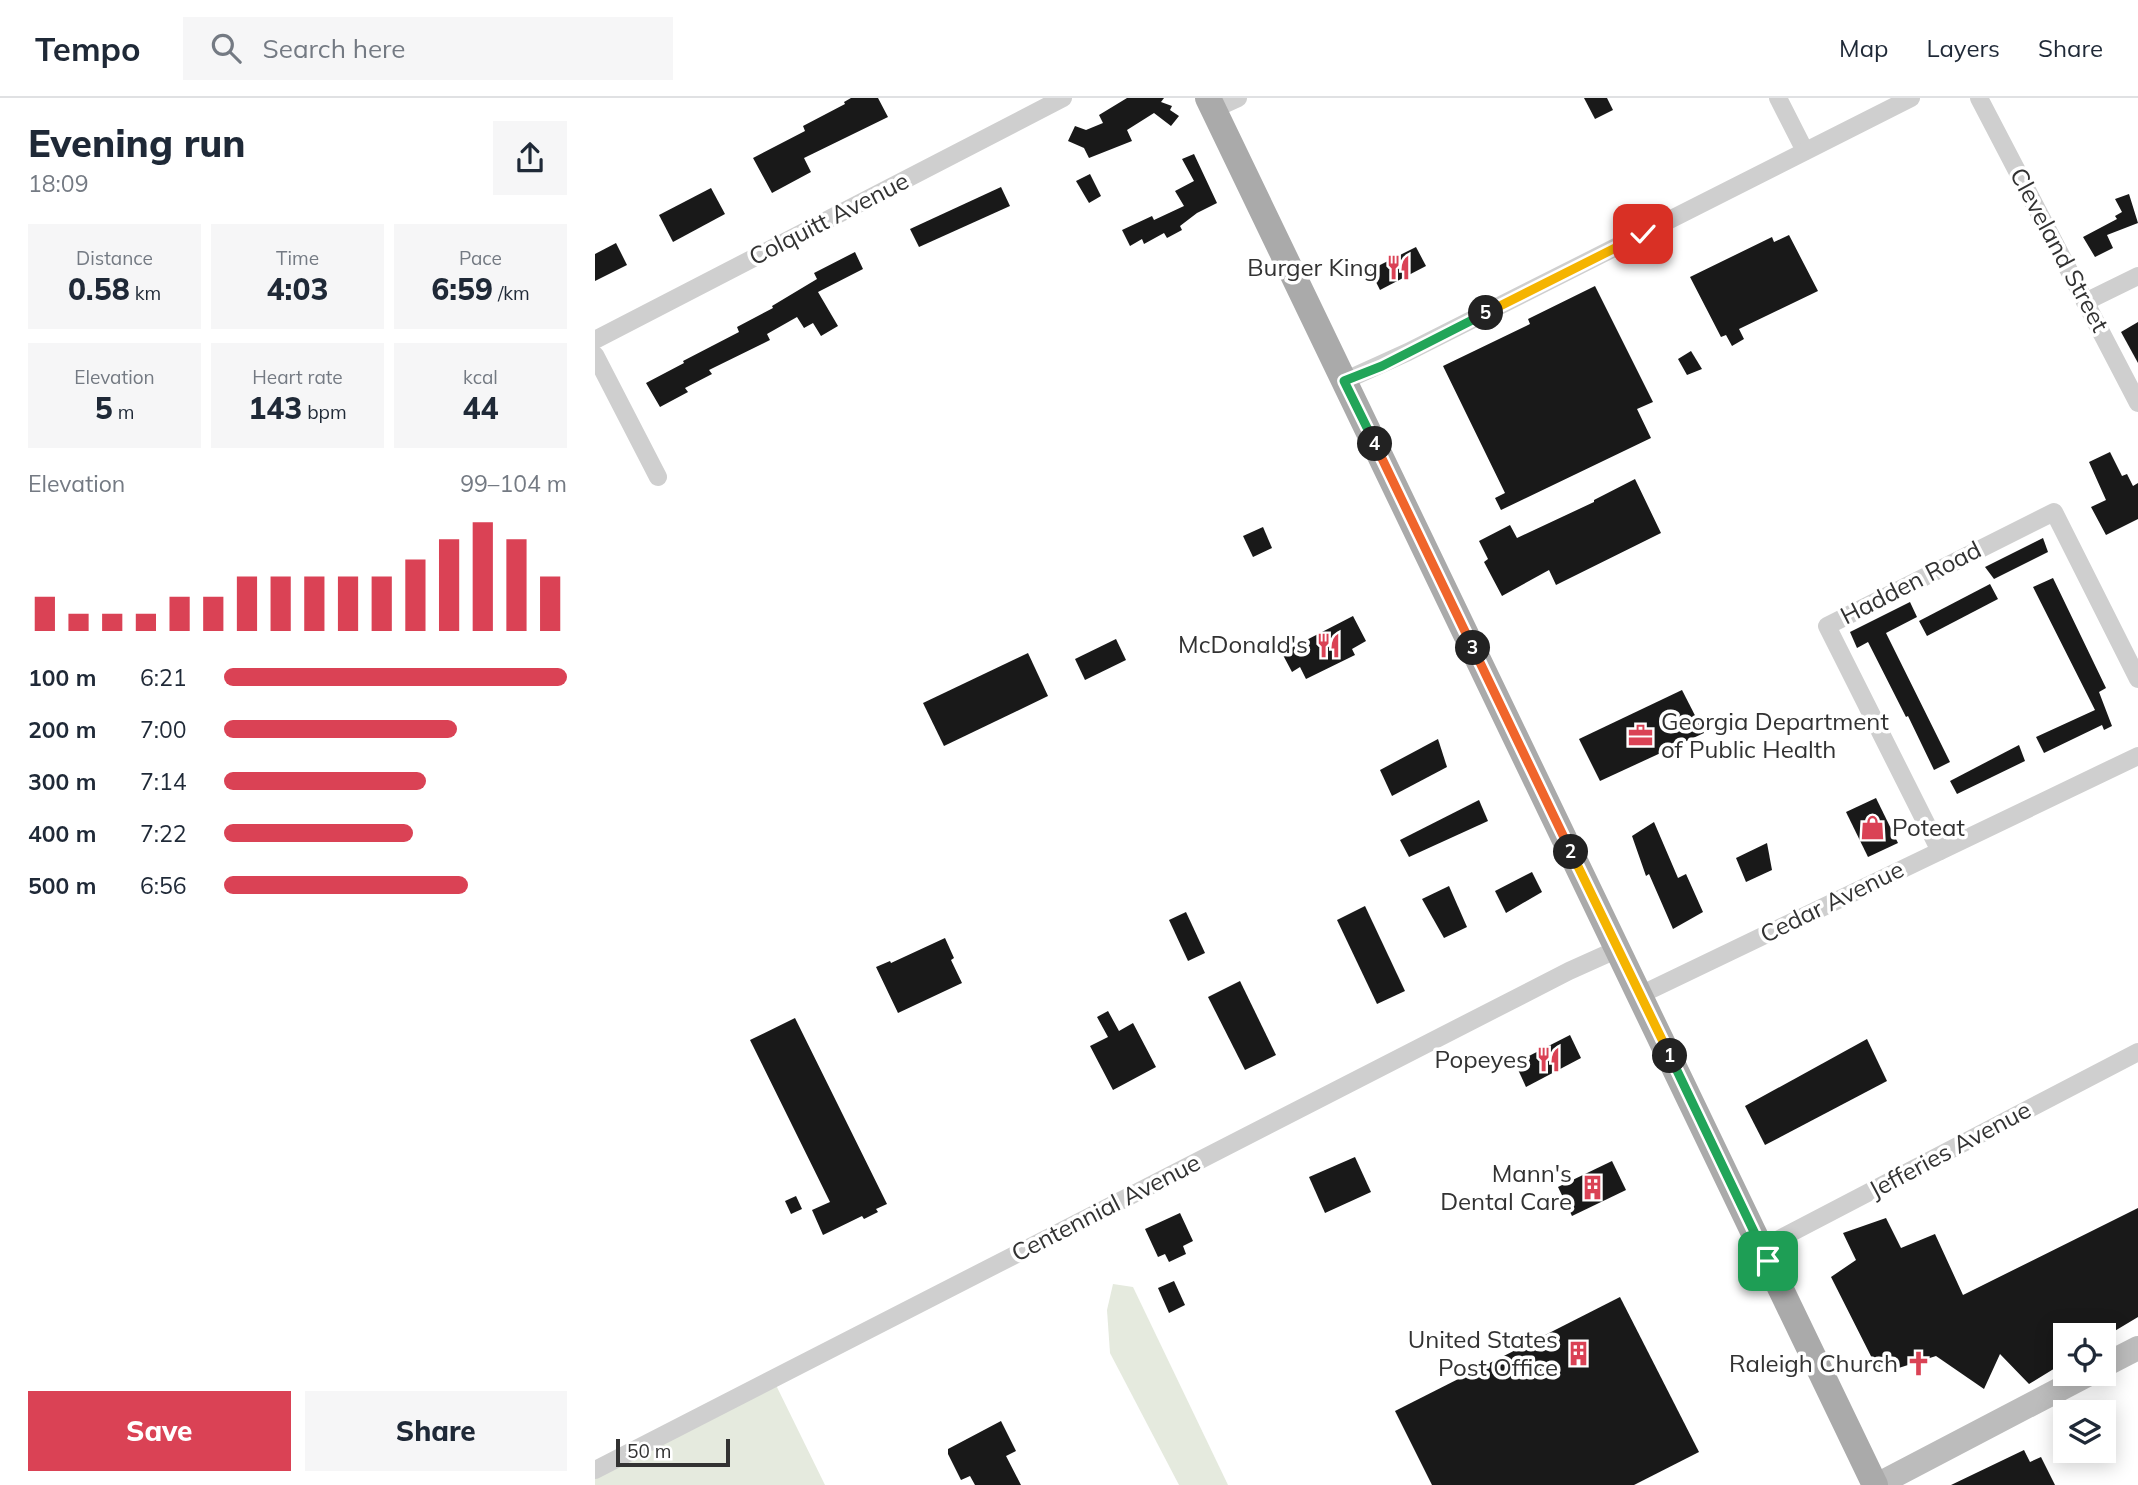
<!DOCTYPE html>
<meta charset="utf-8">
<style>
body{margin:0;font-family:Mulish,sans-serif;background:#f6f6f7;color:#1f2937;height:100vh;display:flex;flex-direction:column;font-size:26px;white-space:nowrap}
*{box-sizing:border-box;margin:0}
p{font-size:23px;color:#747a83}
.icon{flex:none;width:38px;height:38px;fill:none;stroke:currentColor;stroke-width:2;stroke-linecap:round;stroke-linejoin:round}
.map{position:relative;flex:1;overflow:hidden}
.side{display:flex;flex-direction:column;background:#fff;width:595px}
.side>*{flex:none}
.fabs{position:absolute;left:1458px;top:1225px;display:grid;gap:14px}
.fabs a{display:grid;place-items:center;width:63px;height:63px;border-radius:0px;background:#fff;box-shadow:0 4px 18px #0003;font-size:35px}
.scale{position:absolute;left:21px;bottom:18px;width:114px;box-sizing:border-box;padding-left:7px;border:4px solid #323232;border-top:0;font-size:19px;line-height:24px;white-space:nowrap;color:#323232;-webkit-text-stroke:5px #fff;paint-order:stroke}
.pin{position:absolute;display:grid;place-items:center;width:60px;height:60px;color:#fff;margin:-30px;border-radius:14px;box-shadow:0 4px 10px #0006}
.km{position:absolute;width:35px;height:35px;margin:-18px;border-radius:50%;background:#222;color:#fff;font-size:19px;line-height:35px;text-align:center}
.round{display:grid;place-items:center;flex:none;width:74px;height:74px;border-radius:0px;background:#f6f6f7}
.overview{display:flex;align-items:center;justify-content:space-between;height:119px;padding:0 28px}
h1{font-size:38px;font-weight:800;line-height:52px}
.stats{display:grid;grid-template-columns:repeat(3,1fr);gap:10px;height:119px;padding:7px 28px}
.stats div{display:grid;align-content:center;border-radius:0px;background:#f6f6f7;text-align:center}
.stats b{font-size:30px;font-weight:800}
.stats small{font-size:19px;font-weight:400}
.stats p{font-size:19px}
.chart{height:196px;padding:14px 28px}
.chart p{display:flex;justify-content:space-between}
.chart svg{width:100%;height:126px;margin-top:7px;stroke:#da4255;stroke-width:6}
.button{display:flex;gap:14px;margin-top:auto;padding:14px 28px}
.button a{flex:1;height:80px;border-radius:0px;background:#da4255;color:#fff;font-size:28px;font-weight:800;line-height:80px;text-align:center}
.button a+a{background:#f6f6f7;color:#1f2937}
ul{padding:0 28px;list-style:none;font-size:23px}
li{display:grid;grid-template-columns:112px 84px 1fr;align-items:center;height:52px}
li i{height:18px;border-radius:9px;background:#da4255}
header{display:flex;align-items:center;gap:42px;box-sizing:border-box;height:98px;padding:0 35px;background:#fff;border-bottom:2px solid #e0e1e3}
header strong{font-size:33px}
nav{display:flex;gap:38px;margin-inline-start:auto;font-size:24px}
.search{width:490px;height:63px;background:#f6f6f7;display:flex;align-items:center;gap:18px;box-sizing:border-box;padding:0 24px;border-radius:0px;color:#747a83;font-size:26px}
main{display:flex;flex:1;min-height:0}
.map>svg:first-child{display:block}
.green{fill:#e5eade}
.building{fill:#191919}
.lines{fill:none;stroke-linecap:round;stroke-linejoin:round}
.street{stroke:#cfcfcf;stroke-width:18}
.secondary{stroke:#bcbcbc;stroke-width:24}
.primary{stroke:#aaa;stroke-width:26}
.split-1-casing{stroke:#fff;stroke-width:14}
.split-2-casing{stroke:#fff;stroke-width:14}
.split-3-casing{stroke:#fff;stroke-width:14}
.split-4-casing{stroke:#fff;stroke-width:14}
.split-5-casing{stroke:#fff;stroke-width:14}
.split-6-casing{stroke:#fff;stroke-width:14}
.split-1{stroke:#22a559;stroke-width:9}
.split-2{stroke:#f5b400;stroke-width:9}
.split-3{stroke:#f0652b;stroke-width:9}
.split-4{stroke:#f0652b;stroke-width:9}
.split-5{stroke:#22a559;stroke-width:9}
.split-6{stroke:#f5b400;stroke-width:9}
.labels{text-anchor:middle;stroke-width:7;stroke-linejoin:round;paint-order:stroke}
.street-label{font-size:24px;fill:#323232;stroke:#fff}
.poi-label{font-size:24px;fill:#323232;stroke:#fff;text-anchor:end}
</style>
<header>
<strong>Tempo</strong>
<div class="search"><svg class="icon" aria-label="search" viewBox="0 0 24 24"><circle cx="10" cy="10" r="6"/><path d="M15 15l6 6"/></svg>Search here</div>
<nav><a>Map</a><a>Layers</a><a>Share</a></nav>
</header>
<main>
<section class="side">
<div class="overview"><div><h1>Evening run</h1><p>18:09</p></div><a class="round"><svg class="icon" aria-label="share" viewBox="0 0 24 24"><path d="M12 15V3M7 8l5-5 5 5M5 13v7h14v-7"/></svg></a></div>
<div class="stats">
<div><p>Distance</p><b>0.58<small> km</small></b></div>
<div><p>Time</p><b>4:03</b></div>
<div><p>Pace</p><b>6:59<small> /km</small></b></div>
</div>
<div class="stats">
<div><p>Elevation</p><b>5<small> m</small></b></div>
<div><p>Heart rate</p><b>143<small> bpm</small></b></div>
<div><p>kcal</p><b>44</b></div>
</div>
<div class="chart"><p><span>Elevation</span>99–104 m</p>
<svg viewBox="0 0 160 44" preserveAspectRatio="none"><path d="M5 44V32M15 44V38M25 44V38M35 44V38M45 44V32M55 44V32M65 44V25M75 44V25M85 44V25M95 44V25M105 44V25M115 44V19M125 44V12M135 44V6M145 44V12M155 44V25"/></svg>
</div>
<ul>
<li><b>100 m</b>6:21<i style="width:100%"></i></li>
<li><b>200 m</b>7:00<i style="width:68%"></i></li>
<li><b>300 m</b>7:14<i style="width:59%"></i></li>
<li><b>400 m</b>7:22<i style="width:55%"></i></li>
<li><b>500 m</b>6:56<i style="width:71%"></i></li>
</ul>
<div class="button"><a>Save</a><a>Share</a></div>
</section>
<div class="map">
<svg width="1543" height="1387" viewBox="0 0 1543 1387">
<rect width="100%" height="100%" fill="#fff"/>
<!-- green -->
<g class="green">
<polygon points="518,1186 538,1189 633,1387 584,1387 515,1255 512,1212"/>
<polygon points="178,1281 230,1387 0,1387 0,1372"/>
</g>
<!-- building -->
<g class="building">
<polygon points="256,0 283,0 293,19 209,60 216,74 177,95 158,60 210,33 208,28 250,6 249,4"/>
<polygon points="532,0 569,0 566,4 577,8 575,12 584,18 576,28 559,15 532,32 537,43 494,60 489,50 473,43 480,28 491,32 508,25 504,17"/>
<polygon points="989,0 1012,0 1018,12 1000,21"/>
<polygon points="599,56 622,105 602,115 585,128 587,132 572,140 569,135 549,146 547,141 535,148 527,132 557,118 559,122 589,108 580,93 599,83 587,61"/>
<polygon points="495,76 506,98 494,105 481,83"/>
<polygon points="406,89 415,108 324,149 315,131"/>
<polygon points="116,90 130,116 78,144 64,117"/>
<polygon points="1534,96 1543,125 1512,137 1518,150 1500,159 1488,139 1522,121 1520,118 1527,114 1520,101"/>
<polygon points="1194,137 1223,193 1144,231 1149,241 1137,248 1131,237 1126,239 1095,179 1177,139 1179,144"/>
<polygon points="21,145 32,167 0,183 0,156"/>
<polygon points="821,149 831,168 785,192 775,172"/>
<polygon points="260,154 268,171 223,194 243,228 226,238 218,225 209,230 202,219 172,236 175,242 114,272 117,276 90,290 93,294 65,309 51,285 89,265 88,263 144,234 142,229 178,210 177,208 222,181 219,175"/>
<polygon points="1000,188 1058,304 1042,311 1056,340 906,412 900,400 910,395 848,268 935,226 933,221"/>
<polygon points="1543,224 1543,265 1526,234"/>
<polygon points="1096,253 1107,271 1092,277 1083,261"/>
<polygon points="1515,354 1527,378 1532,376 1538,388 1543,385 1543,421 1511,437 1496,409 1511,402 1494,364"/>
<polygon points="1040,381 1066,435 961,487 954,472 907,498 889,464 893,461 884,443 915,427 922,440 999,404 999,402"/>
<polygon points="668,429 677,450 658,459 648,438"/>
<polygon points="1448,440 1453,454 1399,481 1390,469"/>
<polygon points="1458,480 1511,590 1504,594 1517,628 1509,632 1507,627 1449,655 1441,639 1500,612 1438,489"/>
<polygon points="1395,486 1403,501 1332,538 1324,523"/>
<polygon points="1315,504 1322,519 1291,535 1355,664 1339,672 1313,618 1311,619 1273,544 1262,550 1255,534"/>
<polygon points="758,518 771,543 757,551 760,557 711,581 705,569 697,574 688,557 696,553 694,551"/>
<polygon points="521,541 531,562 490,582 480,561"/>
<polygon points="433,555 453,598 349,648 328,605"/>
<polygon points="1087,592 1109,635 1005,683 984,641"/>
<polygon points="843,641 852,669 797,698 785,672"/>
<polygon points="1424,647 1430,663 1362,696 1355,683"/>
<polygon points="1281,700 1303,745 1273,759 1251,714"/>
<polygon points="884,702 893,723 814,759 805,742"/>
<polygon points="1059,724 1083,780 1091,776 1108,814 1078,831 1054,776 1051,778 1037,738"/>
<polygon points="1172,745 1177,772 1151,784 1141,760"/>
<polygon points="937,774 947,794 911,815 900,793"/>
<polygon points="854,788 872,829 849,840 827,801"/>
<polygon points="770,808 810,893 782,906 742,822"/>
<polygon points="591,814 610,855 593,863 574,822"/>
<polygon points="350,840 359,860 356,862 367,885 303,915 281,869 295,863 296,865"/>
<polygon points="645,883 681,957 650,972 613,899"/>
<polygon points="513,913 524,933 538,925 561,969 518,992 495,948 513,939 502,919"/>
<polygon points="200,920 292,1106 281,1111 283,1114 269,1121 267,1118 228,1137 217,1112 235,1104 155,942"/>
<polygon points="975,937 986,960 931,989 920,965"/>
<polygon points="1272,941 1292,983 1170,1047 1150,1008"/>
<polygon points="760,1059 776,1094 730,1115 714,1079"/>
<polygon points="1017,1063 1031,1092 977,1118 963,1089"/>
<polygon points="201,1098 207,1111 196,1116 190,1103"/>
<polygon points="1543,1110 1543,1219 1513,1237 1470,1237 1470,1264 1434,1286 1405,1256 1389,1291 1341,1258 1285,1276 1236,1179 1261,1162 1248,1135 1291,1120 1306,1150 1340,1136 1368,1197"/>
<polygon points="585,1115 598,1143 588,1148 591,1156 574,1164 570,1156 563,1159 550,1131"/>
<polygon points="579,1183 590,1207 574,1215 563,1190"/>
<polygon points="1025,1199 1104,1354 1039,1387 837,1387 800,1313"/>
<polygon points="406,1323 421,1353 411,1358 426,1387 380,1387 375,1378 366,1382 353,1356 353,1351"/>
<polygon points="1429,1352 1435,1364 1446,1359 1460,1387 1356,1387"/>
</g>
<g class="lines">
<!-- street -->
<g class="street">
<polyline points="1183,0 1210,53"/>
<polyline points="1384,0 1543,305"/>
<polyline points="619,11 643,0"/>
<polyline points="1490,204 1543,178"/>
<polyline points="0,242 468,0"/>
<polyline points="0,257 63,379"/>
<polyline points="749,283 813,254 1316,0"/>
<polyline points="1345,753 1232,528 1459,414 1543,581"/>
<polyline points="1045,897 1543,658"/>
<polyline points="1167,1150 1543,954"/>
<polyline points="0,1372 974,873 1023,851"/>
</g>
<!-- secondary -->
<g class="secondary">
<polyline points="1508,1268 1543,1250"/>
<polyline points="1282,1387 1494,1276"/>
</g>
<!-- primary -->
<polyline class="primary" points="613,0 1280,1387"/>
</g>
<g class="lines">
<defs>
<polyline id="split-1" points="1075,958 1173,1163"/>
<polyline id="split-2" points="976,754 1075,958"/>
<polyline id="split-3" points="878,550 976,754"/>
<polyline id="split-4" points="780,346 878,550"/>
<polyline id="split-5" points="780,346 749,283 787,268 891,215"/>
<polyline id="split-6" points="891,215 1048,136"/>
</defs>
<!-- split-1 casing -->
<use href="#split-1" class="split-1-casing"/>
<!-- split-2 casing -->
<use href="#split-2" class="split-2-casing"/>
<!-- split-3 casing -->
<use href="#split-3" class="split-3-casing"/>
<!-- split-4 casing -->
<use href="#split-4" class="split-4-casing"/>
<!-- split-5 casing -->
<use href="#split-5" class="split-5-casing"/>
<!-- split-6 casing -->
<use href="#split-6" class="split-6-casing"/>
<!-- split-1 -->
<use href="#split-1" class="split-1"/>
<!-- split-2 -->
<use href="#split-2" class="split-2"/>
<!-- split-3 -->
<use href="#split-3" class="split-3"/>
<!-- split-4 -->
<use href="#split-4" class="split-4"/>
<!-- split-5 -->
<use href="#split-5" class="split-5"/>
<!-- split-6 -->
<use href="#split-6" class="split-6"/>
</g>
<!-- icons -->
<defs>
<symbol id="restaurant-bare" viewBox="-9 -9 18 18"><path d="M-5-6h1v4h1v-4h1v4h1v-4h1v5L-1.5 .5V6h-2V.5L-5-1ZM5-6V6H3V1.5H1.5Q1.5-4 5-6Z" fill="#da4255" stroke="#fff" stroke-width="2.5" paint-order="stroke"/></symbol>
<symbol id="office-bare" viewBox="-9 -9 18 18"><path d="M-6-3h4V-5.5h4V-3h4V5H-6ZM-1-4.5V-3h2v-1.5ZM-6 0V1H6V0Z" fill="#da4255" stroke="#fff" stroke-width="2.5" paint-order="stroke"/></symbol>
<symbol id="shop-bare" viewBox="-9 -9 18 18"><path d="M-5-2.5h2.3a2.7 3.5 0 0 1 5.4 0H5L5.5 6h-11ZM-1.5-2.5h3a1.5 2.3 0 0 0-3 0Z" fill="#da4255" stroke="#fff" stroke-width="2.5" paint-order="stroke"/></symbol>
<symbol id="building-bare" viewBox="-9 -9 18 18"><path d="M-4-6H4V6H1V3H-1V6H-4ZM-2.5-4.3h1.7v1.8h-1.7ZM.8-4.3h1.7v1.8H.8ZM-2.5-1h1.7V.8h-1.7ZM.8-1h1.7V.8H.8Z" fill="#da4255" stroke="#fff" stroke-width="2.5" paint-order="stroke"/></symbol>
<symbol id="church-bare" viewBox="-9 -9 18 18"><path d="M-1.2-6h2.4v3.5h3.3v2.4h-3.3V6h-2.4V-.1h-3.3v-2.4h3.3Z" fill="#da4255" stroke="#fff" stroke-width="2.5" paint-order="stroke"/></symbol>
</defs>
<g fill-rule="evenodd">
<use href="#restaurant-bare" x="786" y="152" width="35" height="35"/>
<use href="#restaurant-bare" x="716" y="530" width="35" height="35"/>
<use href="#office-bare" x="1028" y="620" width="35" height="35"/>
<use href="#shop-bare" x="1260" y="712" width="35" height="35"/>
<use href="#restaurant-bare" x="936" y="944" width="35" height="35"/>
<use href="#building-bare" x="980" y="1072" width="35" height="35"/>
<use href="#building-bare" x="966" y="1238" width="35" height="35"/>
<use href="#church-bare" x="1306" y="1248" width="35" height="35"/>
</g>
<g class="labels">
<!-- street labels -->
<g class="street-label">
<text transform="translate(234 121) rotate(-27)" y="8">Colquitt Avenue</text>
<text transform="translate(1464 152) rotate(62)" y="8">Cleveland Street</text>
<text transform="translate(1316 485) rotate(-27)" y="8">Hadden Road</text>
<text transform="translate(1237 804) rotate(-26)" y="8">Cedar Avenue</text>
<text transform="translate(1355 1052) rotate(-28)" y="8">Jefferies Avenue</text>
<text transform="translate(511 1110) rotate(-27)" y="8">Centennial Avenue</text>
</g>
<!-- poi labels -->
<g class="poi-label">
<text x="783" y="178">Burger King</text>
<text x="713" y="555">McDonald's</text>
<text x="1066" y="632" text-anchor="start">Georgia Department<tspan x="1066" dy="28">of Public Health</tspan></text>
<text x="1297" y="738" text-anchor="start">Poteat</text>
<text x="933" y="970">Popeyes</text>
<text x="977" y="1084">Mann's<tspan x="977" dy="28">Dental Care</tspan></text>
<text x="963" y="1250">United States<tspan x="963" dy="28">Post Office</tspan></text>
<text x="1303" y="1274">Raleigh Church</text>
</g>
</g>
</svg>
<div class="fabs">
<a><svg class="icon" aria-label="locate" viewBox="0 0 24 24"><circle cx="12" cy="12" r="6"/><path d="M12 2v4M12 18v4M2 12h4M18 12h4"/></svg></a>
<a><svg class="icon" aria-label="layers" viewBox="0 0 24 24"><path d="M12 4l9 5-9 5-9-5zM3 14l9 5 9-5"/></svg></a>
</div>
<div class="scale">50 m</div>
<div class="pin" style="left:1173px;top:1163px;background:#1e9e55"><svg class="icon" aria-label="arrive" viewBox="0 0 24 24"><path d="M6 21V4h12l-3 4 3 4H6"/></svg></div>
<div class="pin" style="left:1048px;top:136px;background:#d93025"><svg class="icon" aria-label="check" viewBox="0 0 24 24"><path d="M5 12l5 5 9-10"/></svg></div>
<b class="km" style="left:1075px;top:958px">1</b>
<b class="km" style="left:976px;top:754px">2</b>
<b class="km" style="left:878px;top:550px">3</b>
<b class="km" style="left:780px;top:346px">4</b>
<b class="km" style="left:891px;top:215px">5</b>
</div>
</main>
